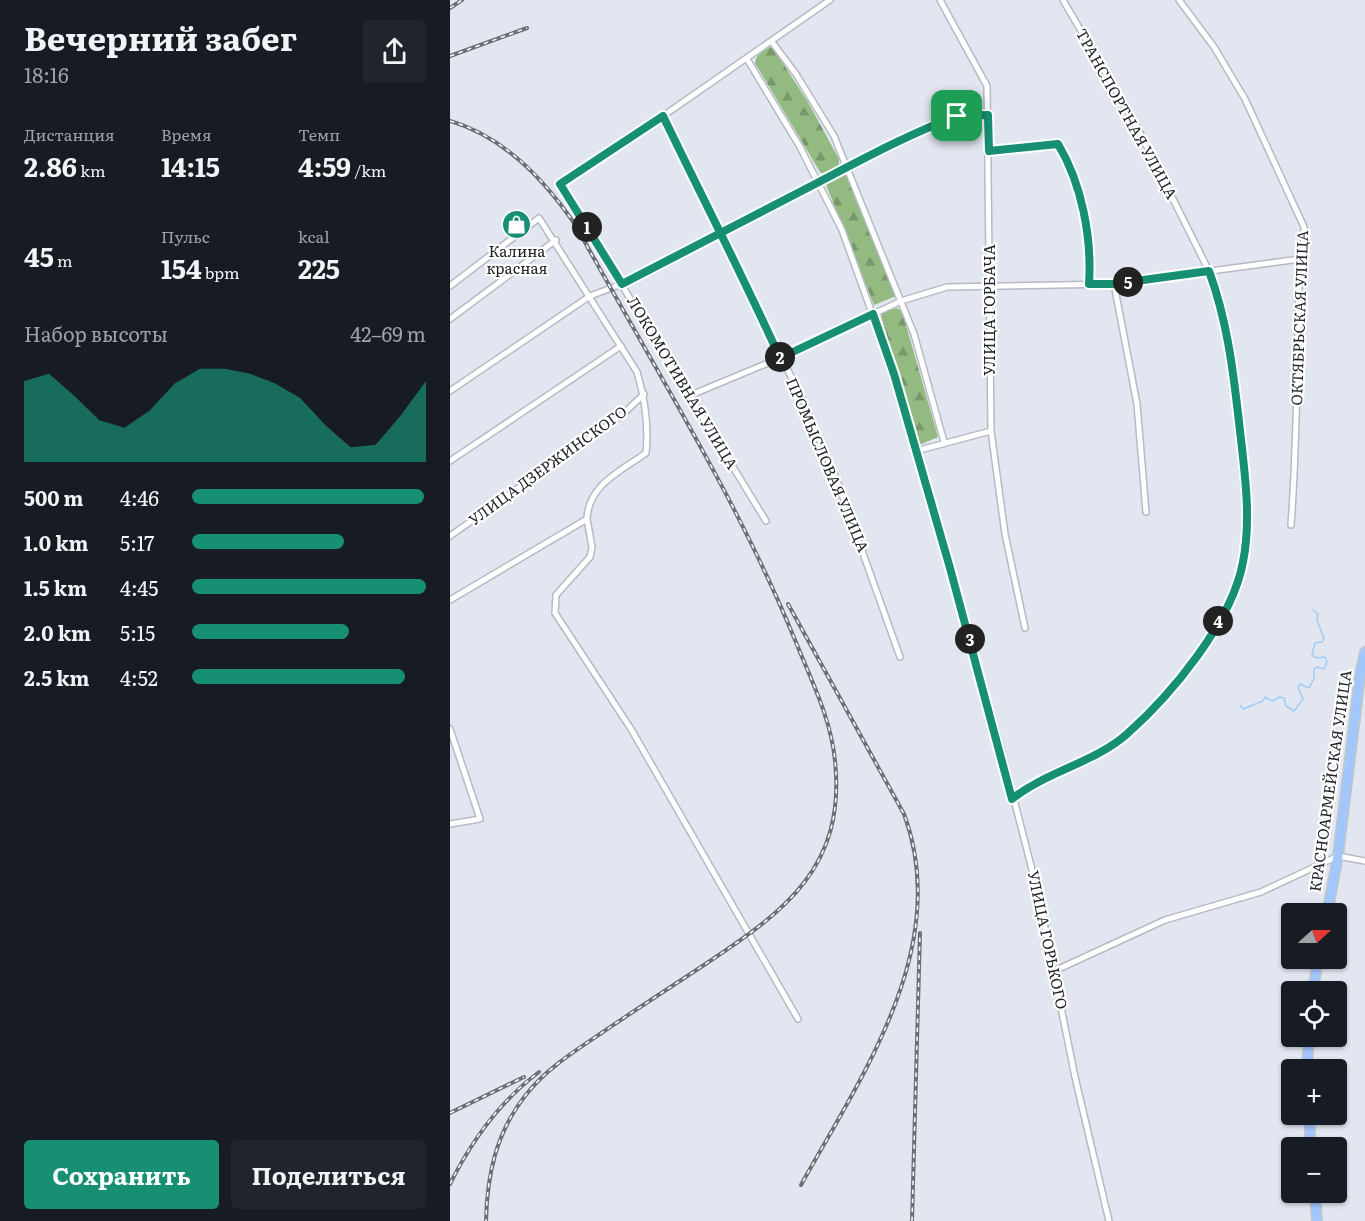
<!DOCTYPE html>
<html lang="ru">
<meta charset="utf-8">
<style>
body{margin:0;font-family:Literata,serif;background:#20242c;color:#f1f3f6;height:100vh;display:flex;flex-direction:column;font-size:22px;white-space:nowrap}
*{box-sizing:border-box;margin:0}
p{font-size:20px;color:#9ea1a6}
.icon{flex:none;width:33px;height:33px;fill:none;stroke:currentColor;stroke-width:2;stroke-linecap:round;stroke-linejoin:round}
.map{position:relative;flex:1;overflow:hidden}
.sheet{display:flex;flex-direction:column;background:#171b24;width:450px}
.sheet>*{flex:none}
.needle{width:39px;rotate:69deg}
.buttons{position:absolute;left:831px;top:903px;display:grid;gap:12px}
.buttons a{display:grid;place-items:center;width:66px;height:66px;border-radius:6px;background:#171b24;box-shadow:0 2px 4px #0004;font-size:30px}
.pin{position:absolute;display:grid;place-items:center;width:51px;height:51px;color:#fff;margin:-26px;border-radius:12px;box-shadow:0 3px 9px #0006}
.km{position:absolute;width:30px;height:30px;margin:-15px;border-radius:50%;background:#222;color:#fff;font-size:16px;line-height:30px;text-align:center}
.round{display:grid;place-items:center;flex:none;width:63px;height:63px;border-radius:6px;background:#20242c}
.overview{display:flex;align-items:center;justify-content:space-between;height:102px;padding:0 24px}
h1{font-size:33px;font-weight:700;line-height:45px}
.figures{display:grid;grid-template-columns:repeat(3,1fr);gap:9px;height:102px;padding:6px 24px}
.figures div{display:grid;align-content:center}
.figures b{font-size:26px;font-weight:700}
.figures small{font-size:16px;font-weight:400}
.figures p{font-size:16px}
.chart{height:168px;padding:12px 24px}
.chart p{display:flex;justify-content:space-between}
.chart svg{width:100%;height:108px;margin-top:6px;fill:#178f73;opacity:.7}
.primary-button{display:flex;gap:12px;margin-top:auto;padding:12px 24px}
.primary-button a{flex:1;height:69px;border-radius:6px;background:#178f73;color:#fff;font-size:24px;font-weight:700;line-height:69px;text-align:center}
.primary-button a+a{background:#20242c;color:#f1f3f6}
ul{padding:0 24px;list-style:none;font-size:20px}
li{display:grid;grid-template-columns:96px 72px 1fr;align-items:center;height:45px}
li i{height:15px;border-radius:8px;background:#178f73}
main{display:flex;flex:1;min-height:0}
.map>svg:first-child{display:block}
.forest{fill:url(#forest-firs)}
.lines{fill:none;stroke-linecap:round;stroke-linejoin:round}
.stream{stroke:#a1cdf5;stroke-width:1.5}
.street-casing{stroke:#b5bac4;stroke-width:8}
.primary-casing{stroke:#c5c6c7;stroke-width:12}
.street{stroke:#fff;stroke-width:5}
.primary{stroke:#a2c7fd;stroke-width:9}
.rail-casing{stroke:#6c6f75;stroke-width:4}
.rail{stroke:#fff;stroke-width:1.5;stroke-dasharray:4.5;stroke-linecap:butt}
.route-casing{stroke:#fff;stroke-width:12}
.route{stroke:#178f73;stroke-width:8}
.labels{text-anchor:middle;stroke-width:4.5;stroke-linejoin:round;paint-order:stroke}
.street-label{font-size:15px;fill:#212327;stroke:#fff}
.poi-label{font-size:15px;fill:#212327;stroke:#fff}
</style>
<main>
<section class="sheet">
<div class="overview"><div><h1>Вечерний забег</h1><p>18:16</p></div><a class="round"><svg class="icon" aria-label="share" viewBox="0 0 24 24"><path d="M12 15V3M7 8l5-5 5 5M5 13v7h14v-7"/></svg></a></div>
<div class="figures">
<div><p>Дистанция</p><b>2.86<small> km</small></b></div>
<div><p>Время</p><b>14:15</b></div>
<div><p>Темп</p><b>4:59<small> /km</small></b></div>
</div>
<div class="figures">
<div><b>45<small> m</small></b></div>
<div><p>Пульс</p><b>154<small> bpm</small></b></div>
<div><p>kcal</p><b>225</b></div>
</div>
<div class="chart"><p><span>Набор высоты</span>42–69 m</p>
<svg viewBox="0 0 160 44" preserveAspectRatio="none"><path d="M0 44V11L10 8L20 17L30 27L40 30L50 23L60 12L70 6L80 6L90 8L100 12L110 18L120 29L130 38L140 37L150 25L160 11V44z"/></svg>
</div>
<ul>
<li><b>500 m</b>4:46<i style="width:99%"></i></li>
<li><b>1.0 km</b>5:17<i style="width:65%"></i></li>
<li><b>1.5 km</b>4:45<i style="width:100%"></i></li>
<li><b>2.0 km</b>5:15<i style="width:67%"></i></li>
<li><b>2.5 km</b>4:52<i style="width:91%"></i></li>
</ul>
<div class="primary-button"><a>Сохранить</a><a>Поделиться</a></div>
</section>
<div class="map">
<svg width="915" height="1221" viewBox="0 0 915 1221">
<defs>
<pattern id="forest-firs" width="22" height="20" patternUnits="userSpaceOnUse" patternTransform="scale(1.5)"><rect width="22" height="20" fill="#93ba81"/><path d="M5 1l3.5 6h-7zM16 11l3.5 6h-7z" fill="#78976a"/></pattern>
</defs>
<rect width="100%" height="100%" fill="#e1e6f0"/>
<!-- forest -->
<g class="forest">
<polygon points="319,47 323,48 358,102 389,159 389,166 373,174 370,172 305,63 307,56"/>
<polygon points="391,172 396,174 446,296 424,305 375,182"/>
<polygon points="447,308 452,311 488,437 467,446 431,316 434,312"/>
</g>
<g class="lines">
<!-- stream -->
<polyline class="stream" points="790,705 793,709 813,701 815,697 822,701 830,697 834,698 836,706 844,711 853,699 848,687 850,684 859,688 864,678 864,669 867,667 874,669 877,662 875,657 867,658 862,655 865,643 872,642 874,638 867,620 868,614 863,610"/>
<defs>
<g id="street">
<polyline points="490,0 537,86 541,431 555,534 575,628"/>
<path d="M729,0L764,47L795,99L854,227C855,248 849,268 849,290C847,369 847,447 841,525"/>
<polyline points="322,42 346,74 384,136 464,334 494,442"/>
<polyline points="297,59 350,147 392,230 444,374 550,745 588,893 625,1077 659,1221"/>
<polyline points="213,116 355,405 389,486 450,657"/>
<path d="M539,151L608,144C631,182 642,240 639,284"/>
<polyline points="664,284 687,404 696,512"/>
<path d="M0,286L89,218L187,372C195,399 199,425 196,453C171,471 138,485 137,519L0,600"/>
<polyline points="0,319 106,240"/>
<polyline points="0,391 140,296 172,284 396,166 493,121 507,116 538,115"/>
<polyline points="241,395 330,358 451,301 497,287 664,284 850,259"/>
<polyline points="466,451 541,431"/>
<polyline points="0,461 171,346"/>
<polyline points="137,519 142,547 140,557 106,595 105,613 181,729 348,1019"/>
<polyline points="316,521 110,184 213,116 380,0"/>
<polyline points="0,536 172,415 194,394"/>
<polyline points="0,729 30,819 0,824"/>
<polyline points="562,799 574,789 645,754 675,735 722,688 761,635 780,599 793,564 797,520 780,342 771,302 759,271 687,127 613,0"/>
<polyline points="602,972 715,920 811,892 888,856 915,861"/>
</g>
<g id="primary">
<polyline points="877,914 888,856 910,676 915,652"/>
<polyline points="863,992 868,958"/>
<polyline points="857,1070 859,1036"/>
<polyline points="859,1114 861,1148"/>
<polyline points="865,1192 867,1221"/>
</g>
</defs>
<!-- street casing -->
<use href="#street" class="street-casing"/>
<!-- primary casing -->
<use href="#primary" class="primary-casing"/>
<!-- street -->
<use href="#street" class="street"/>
<!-- primary -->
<use href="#primary" class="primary"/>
<defs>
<g id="rail">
<polyline points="0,8 12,0"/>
<polyline points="0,56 77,28"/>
<path d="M0,121C55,137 95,180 126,226C201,363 286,496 345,640C361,680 381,718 385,761C396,867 335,911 257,963C221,987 185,1010 150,1034C123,1052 95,1070 75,1096C46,1133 37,1175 36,1221"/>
<path d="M338,604L454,814C503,946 412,1075 351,1185"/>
<polyline points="0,1113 74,1077"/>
<path d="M0,1184C22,1140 49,1102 89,1072"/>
<polyline points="462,1221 470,933"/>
</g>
</defs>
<!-- rail casing -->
<use href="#rail" class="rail-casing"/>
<!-- rail -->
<use href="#rail" class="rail"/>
</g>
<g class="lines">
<defs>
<path id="route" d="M507,116C459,134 413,159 367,183C302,217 237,250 172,284L110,184L213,116C252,197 293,276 330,358L423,314L444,374L500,568L562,799C597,771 644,763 677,734C721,695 782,622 793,562C802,517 794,468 789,422C783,369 777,320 759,271L664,284H639C642,238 632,184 608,144L539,151L538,115L507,116"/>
</defs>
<!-- route casing -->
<use href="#route" class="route-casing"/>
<!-- route -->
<use href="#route" class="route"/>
</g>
<!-- icons -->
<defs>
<symbol id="shop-disc" viewBox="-11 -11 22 22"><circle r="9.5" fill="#178f73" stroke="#fff"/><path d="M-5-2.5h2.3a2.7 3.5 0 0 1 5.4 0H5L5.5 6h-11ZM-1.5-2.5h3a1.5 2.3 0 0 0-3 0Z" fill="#fff"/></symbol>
</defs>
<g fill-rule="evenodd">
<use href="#shop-disc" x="50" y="208" width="33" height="33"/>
</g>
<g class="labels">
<!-- street labels -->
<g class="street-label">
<text transform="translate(676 114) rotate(61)" y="5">ТРАНСПОРТНАЯ УЛИЦА</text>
<text transform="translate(540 310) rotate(-90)" y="5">УЛИЦА ГОРБАЧА</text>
<text transform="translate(850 318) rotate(-88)" y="5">ОКТЯБРЬСКАЯ УЛИЦА</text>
<text transform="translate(232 383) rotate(59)" y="5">ЛОКОМОТИВНАЯ УЛИЦА</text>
<text transform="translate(377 465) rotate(67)" y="5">ПРОМЫСЛОВАЯ УЛИЦА</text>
<text transform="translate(98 466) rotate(-36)" y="5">УЛИЦА ДЗЕРЖИНСКОГО</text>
<text transform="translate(881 781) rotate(-82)" y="5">КРАСНОАРМЕЙСКАЯ УЛИЦА</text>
<text transform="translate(597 940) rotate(78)" y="5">УЛИЦА ГОРЬКОГО</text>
</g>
<!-- poi labels -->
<g class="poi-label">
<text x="67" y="257">Калина<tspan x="67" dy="17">красная</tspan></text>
</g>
</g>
</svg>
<div class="buttons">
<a><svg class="needle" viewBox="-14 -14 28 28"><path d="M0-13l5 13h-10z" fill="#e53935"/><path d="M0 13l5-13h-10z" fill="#9ea1a6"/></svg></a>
<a><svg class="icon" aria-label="locate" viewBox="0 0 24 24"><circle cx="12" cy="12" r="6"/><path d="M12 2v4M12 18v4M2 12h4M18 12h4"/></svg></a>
<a>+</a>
<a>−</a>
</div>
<div class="pin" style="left:507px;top:116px;background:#1e9e55"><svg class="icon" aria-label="arrive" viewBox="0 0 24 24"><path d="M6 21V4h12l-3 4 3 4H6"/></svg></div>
<b class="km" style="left:137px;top:227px">1</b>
<b class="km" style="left:330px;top:357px">2</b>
<b class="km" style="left:520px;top:639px">3</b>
<b class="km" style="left:768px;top:621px">4</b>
<b class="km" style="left:678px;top:282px">5</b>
</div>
</main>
